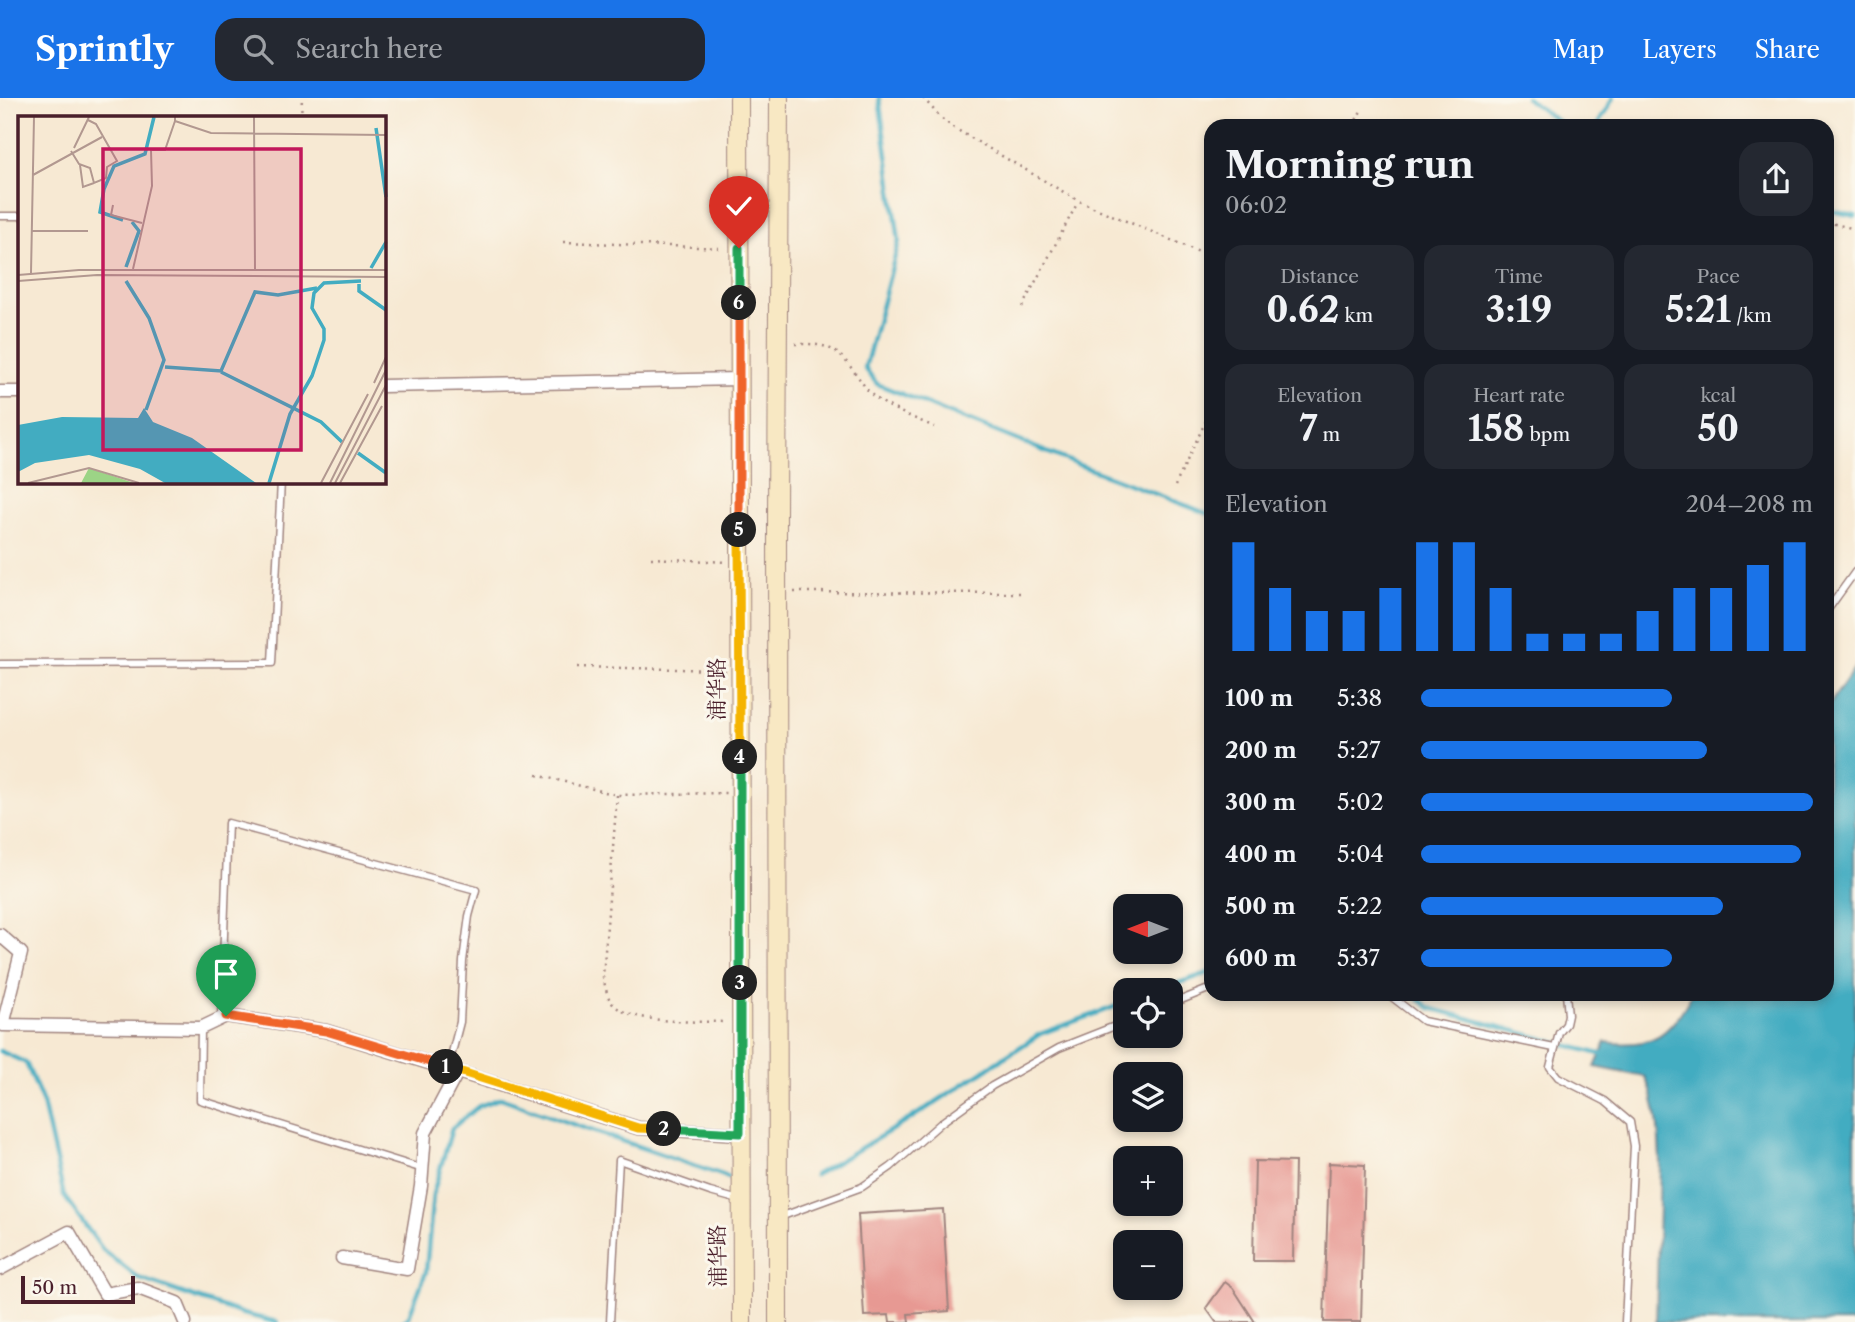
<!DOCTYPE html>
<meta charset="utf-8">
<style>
body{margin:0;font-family:"Libre Caslon Text","Noto Serif SC",serif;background:#242831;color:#f1f3f6;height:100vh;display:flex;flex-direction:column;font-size:26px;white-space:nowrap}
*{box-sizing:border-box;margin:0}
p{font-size:23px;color:#9ea1a6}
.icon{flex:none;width:38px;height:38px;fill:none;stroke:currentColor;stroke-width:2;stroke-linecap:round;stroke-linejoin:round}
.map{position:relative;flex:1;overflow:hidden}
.details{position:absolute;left:1204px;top:21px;width:630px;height:882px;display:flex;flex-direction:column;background:#171b24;border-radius:21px;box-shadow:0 4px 10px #0003}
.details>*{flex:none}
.needle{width:46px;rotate:270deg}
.controls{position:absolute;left:1113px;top:796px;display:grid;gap:14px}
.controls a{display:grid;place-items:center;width:70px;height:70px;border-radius:14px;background:#171b24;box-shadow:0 4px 10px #0003;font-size:35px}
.scale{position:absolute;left:21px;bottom:18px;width:114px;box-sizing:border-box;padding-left:7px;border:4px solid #4a1f2b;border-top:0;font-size:19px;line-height:24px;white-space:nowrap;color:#4a1f2b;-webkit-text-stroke:5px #fbf7ec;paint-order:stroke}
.pin{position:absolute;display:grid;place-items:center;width:60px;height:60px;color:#fff;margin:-72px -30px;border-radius:50% 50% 50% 0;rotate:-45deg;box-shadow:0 0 7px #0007}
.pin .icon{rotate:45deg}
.km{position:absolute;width:35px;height:35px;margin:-18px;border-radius:50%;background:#222;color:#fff;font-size:19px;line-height:35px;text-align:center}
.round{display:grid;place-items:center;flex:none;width:74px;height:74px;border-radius:21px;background:#242831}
.overview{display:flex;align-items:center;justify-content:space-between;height:119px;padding:0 21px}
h1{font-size:38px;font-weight:700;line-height:52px}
.stats{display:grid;grid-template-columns:repeat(3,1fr);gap:10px;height:119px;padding:7px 21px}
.stats div{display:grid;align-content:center;border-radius:18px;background:#242831;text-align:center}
.stats b{font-size:35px;font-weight:700}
.stats small{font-size:19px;font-weight:400}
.stats p{font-size:19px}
.chart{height:196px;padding:14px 21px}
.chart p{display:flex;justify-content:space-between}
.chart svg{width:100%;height:126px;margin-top:7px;stroke:#1a73e8;stroke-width:6}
ul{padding:0 21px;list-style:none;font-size:23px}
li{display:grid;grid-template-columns:112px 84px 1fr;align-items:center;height:52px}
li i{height:18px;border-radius:9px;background:#1a73e8}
header{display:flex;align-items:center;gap:42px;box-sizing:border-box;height:98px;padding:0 35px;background:#1a73e8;color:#fff}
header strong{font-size:33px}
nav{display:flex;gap:38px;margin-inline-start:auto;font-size:24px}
.search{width:490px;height:63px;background:#242831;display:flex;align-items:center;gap:18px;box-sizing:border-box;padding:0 24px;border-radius:21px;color:#9ea1a6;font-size:26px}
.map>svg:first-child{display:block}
.water{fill:#42acc1;stroke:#466676;stroke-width:2}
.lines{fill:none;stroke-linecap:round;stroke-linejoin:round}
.stream{stroke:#42acc1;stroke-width:4.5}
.building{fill:#e79993}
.service-casing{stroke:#a0847f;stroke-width:9}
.minor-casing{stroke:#a0847f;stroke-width:15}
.secondary-casing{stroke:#a0847f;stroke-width:20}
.path{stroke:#a0847f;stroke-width:2.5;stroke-dasharray:2 5;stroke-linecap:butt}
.service{stroke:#fff;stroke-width:6}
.minor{stroke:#fff;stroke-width:12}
.secondary{stroke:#f8e8c3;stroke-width:18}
.split-1-casing{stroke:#fff;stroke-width:14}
.split-2-casing{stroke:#fff;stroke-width:14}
.split-3-casing{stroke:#fff;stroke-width:14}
.split-4-casing{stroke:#fff;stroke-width:14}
.split-5-casing{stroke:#fff;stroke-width:14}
.split-6-casing{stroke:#fff;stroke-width:14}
.split-7-casing{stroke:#fff;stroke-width:14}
.split-1{stroke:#f0652b;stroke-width:9}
.split-2{stroke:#f5b400;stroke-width:9}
.split-3{stroke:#22a559;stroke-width:9}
.split-4{stroke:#22a559;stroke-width:9}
.split-5{stroke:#f5b400;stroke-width:9}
.split-6{stroke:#f0652b;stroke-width:9}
.split-7{stroke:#22a559;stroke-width:9}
.labels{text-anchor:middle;stroke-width:6;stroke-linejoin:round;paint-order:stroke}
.street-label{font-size:21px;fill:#4a1f2b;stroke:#fbf7ec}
.inset-river{fill:none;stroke:#42acc1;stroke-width:3.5}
.inset-road{fill:none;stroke:#b29890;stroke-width:2}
.view{fill:#c2185b;fill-opacity:0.15;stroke:#c2185b;stroke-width:3.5}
.inset-edge{fill:none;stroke:#4a1f2b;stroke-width:3.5}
</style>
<header>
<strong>Sprintly</strong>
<div class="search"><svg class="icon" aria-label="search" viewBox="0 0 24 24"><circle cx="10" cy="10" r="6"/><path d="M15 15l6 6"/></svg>Search here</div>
<nav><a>Map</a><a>Layers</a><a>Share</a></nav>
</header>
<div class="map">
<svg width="1855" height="1224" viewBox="0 0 1855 1224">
<rect width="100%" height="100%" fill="#fbf7ec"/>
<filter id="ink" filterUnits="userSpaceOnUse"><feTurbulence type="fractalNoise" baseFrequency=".0143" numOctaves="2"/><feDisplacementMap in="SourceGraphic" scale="14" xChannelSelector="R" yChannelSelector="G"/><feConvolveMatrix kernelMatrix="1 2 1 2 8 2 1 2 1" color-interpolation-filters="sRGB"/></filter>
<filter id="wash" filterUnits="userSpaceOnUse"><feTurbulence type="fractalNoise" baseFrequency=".00686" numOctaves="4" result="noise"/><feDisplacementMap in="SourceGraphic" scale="28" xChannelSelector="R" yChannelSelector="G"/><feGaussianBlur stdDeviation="1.57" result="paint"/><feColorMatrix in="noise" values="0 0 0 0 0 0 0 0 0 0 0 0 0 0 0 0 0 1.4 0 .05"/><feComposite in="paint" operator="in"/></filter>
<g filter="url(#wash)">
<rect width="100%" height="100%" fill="#f7e9d3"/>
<!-- water -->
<path class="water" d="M1855,569V1224H1656L1660,1065C1659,1034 1658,1008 1645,979L1595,969L1606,944C1653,951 1671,936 1692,896H1827V610Z"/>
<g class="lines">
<!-- stream -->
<g class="stream">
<polyline points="879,0 899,143 865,270 877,286 1079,367 1211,417"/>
<polyline points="1526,0 1564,28"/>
<polyline points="1597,28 1613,0"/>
<polyline points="1827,112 1855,118"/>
<polyline points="1159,892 1211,874"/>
<polyline points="1412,896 1430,910 1607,958"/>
<polyline points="0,953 26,965 43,1005 64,1098 103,1152 138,1180 243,1216 277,1224"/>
<polyline points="815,1077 910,1021 1040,936 1125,905"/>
<polyline points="402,1224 409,1218 426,1174 433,1096 452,1030 479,1008 501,1000 569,1025 728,1079"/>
</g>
</g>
<g id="blocks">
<!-- building -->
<g class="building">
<polygon points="1255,1063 1295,1064 1293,1163 1253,1163"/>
<polygon points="1329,1065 1365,1067 1361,1224 1324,1224"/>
<polygon points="943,1111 949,1213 908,1216 909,1224 890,1224 889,1217 864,1218 858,1116"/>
<polygon points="1225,1184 1233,1190 1255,1224 1216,1224 1206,1210"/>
</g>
</g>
</g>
<g filter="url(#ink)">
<use href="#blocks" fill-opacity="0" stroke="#a0847f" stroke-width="2"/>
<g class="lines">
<defs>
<g id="service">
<polyline points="0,118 19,118"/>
<polyline points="1827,513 1855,474"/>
<polyline points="0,566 272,565 281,383"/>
<polyline points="1388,896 1423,923 1554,950"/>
<polyline points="1566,896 1568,917 1566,926 1559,935 1550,969 1558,979 1605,1003 1630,1024 1634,1048 1625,1224"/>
<polyline points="1171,906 1211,890"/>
<polyline points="221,920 228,725 476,792 469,818 463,863 460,924 448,970"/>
<polyline points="201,930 200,1002 423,1071"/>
<polyline points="780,1119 862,1089 891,1069 942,1024 992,988 1059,950 1125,924"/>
<polyline points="610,1224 619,1062 710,1094 739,1102"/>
</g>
<g id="minor">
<polyline points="383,288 739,281"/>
<polyline points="0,294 19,294"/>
<polyline points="0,837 21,855 3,927 201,930 226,918 326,933 638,1030 740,1036"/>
<polyline points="342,1160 407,1171 421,1088 425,1035 458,973"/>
<polyline points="0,1171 69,1134 105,1196 138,1190 177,1205 185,1224"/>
</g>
<g id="secondary">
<polyline points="739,0 742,1224"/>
<polyline points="778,1224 777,419 779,0"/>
</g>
</defs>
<!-- service casing -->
<use href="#service" class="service-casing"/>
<!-- minor casing -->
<use href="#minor" class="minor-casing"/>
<!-- secondary casing -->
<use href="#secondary" class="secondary-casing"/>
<!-- path -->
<g class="path">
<polyline points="923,0 942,21 954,30 1079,103 1211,159"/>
<polyline points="301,19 302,0"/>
<polyline points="1353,28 1361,13"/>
<polyline points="1827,124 1855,131"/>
<polyline points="563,144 722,150"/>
<polyline points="1022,209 1078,104"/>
<path d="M795,246C830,245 838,251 858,279C862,284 866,291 871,296C886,310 915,320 934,329"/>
<polyline points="1175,388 1211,312"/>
<polyline points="651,460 726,464"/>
<polyline points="794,494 1023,495"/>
<polyline points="577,569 726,572"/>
<polyline points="537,677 617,697 726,695"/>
<path d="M617,697L603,879C605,887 607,899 612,905C630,927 699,923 726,924"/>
</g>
<!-- service -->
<use href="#service" class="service"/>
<!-- minor -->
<use href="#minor" class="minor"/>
<!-- secondary -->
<use href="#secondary" class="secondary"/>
</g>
</g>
<g class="lines" filter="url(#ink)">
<defs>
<polyline id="split-1" points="226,918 326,933 446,969"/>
<polyline id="split-2" points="446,969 638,1030 664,1031"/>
<polyline id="split-3" points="664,1031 740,1035 740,885"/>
<polyline id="split-4" points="740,659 740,885"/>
<polyline id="split-5" points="739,432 740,659"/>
<polyline id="split-6" points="739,205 739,432"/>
<polyline id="split-7" points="739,150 739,205"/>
</defs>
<!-- split-1 casing -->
<use href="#split-1" class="split-1-casing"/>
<!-- split-2 casing -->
<use href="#split-2" class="split-2-casing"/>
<!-- split-3 casing -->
<use href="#split-3" class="split-3-casing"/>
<!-- split-4 casing -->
<use href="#split-4" class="split-4-casing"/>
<!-- split-5 casing -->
<use href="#split-5" class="split-5-casing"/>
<!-- split-6 casing -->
<use href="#split-6" class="split-6-casing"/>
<!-- split-7 casing -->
<use href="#split-7" class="split-7-casing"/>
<!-- split-1 -->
<use href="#split-1" class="split-1"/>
<!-- split-2 -->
<use href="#split-2" class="split-2"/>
<!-- split-3 -->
<use href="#split-3" class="split-3"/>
<!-- split-4 -->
<use href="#split-4" class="split-4"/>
<!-- split-5 -->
<use href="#split-5" class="split-5"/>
<!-- split-6 -->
<use href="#split-6" class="split-6"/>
<!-- split-7 -->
<use href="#split-7" class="split-7"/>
</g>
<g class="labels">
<!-- street labels -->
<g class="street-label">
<text transform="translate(717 591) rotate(-90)" y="7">浦华路</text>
<text transform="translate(718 1158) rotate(-91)" y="7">浦华路</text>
</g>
</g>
<!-- overview -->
<g transform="translate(18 18)">
<rect width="368" height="368" fill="#f7e9d3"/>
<path d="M71,352L116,367H63Z" fill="#9cd486"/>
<path d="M126,292L135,306L174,322L238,367H147L122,353L71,339L17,347L0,356V309L44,301L120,302Z" fill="#42acc1"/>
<path class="inset-river" d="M358,12L368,81M105,104L82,96L86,73L96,50L127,38L136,1M108,151L121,115L114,106M353,152L368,126M108,165L131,202L146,244L128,294M341,168V175L368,194M147,251L203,255L237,176L260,179L299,172M203,256L303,306L324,326M340,337L368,357M251,367L272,298L294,260L306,224V213L294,192L296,177L306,167L343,165"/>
<path class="inset-road" d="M157,1V5L193,17L368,19M236,1L237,153M56,32L71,1M53,35L61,48L72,52L76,67L88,62L89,51L99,45L78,8L70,4M62,49L65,71L76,67M15,59L84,21M95,89L93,99L124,107M14,115H70M115,153L134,70L133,34H147L157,5M13,157L16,1M0,159L61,154H368M0,165L79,159L368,161M356,267L368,241M10,367L71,352L121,367M303,367L350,278M312,367L368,254M317,367L368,269M322,367L364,290"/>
<path class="view" d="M85,33H283V334H85Z"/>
<rect width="368" height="368" class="inset-edge"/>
</g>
</svg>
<div class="controls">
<a><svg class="needle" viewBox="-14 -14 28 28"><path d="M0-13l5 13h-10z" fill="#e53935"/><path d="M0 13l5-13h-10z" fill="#9ea1a6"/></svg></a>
<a><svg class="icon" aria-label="locate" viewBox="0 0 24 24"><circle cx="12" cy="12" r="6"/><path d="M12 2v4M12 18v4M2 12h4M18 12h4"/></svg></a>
<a><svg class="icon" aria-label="layers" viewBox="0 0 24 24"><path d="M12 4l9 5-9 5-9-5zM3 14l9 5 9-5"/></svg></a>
<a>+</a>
<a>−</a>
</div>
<div class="scale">50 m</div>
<div class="pin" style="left:226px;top:918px;background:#1e9e55"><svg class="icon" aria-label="arrive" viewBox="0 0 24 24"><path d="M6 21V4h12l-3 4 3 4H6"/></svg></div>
<div class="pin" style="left:739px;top:150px;background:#d93025"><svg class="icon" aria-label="check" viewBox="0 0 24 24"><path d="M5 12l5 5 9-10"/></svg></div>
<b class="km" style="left:446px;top:969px">1</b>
<b class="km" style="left:664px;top:1031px">2</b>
<b class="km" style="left:740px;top:885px">3</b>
<b class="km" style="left:740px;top:659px">4</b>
<b class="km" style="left:739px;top:432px">5</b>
<b class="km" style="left:739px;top:205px">6</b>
<section class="details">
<div class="overview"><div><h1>Morning run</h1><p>06:02</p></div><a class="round"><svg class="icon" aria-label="share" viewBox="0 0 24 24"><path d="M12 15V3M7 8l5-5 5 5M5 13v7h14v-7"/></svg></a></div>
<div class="stats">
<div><p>Distance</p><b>0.62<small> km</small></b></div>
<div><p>Time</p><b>3:19</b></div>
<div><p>Pace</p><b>5:21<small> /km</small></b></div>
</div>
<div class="stats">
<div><p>Elevation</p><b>7<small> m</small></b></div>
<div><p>Heart rate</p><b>158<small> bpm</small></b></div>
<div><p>kcal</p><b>50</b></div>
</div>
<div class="chart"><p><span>Elevation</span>204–208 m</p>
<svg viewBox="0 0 160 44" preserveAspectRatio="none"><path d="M5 44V6M15 44V22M25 44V30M35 44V30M45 44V22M55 44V6M65 44V6M75 44V22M85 44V38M95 44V38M105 44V38M115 44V30M125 44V22M135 44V22M145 44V14M155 44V6"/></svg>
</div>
<ul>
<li><b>100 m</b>5:38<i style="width:64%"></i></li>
<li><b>200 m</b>5:27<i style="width:73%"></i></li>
<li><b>300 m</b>5:02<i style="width:100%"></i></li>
<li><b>400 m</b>5:04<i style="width:97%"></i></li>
<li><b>500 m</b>5:22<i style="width:77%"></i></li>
<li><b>600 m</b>5:37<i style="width:64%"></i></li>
</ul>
</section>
</div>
